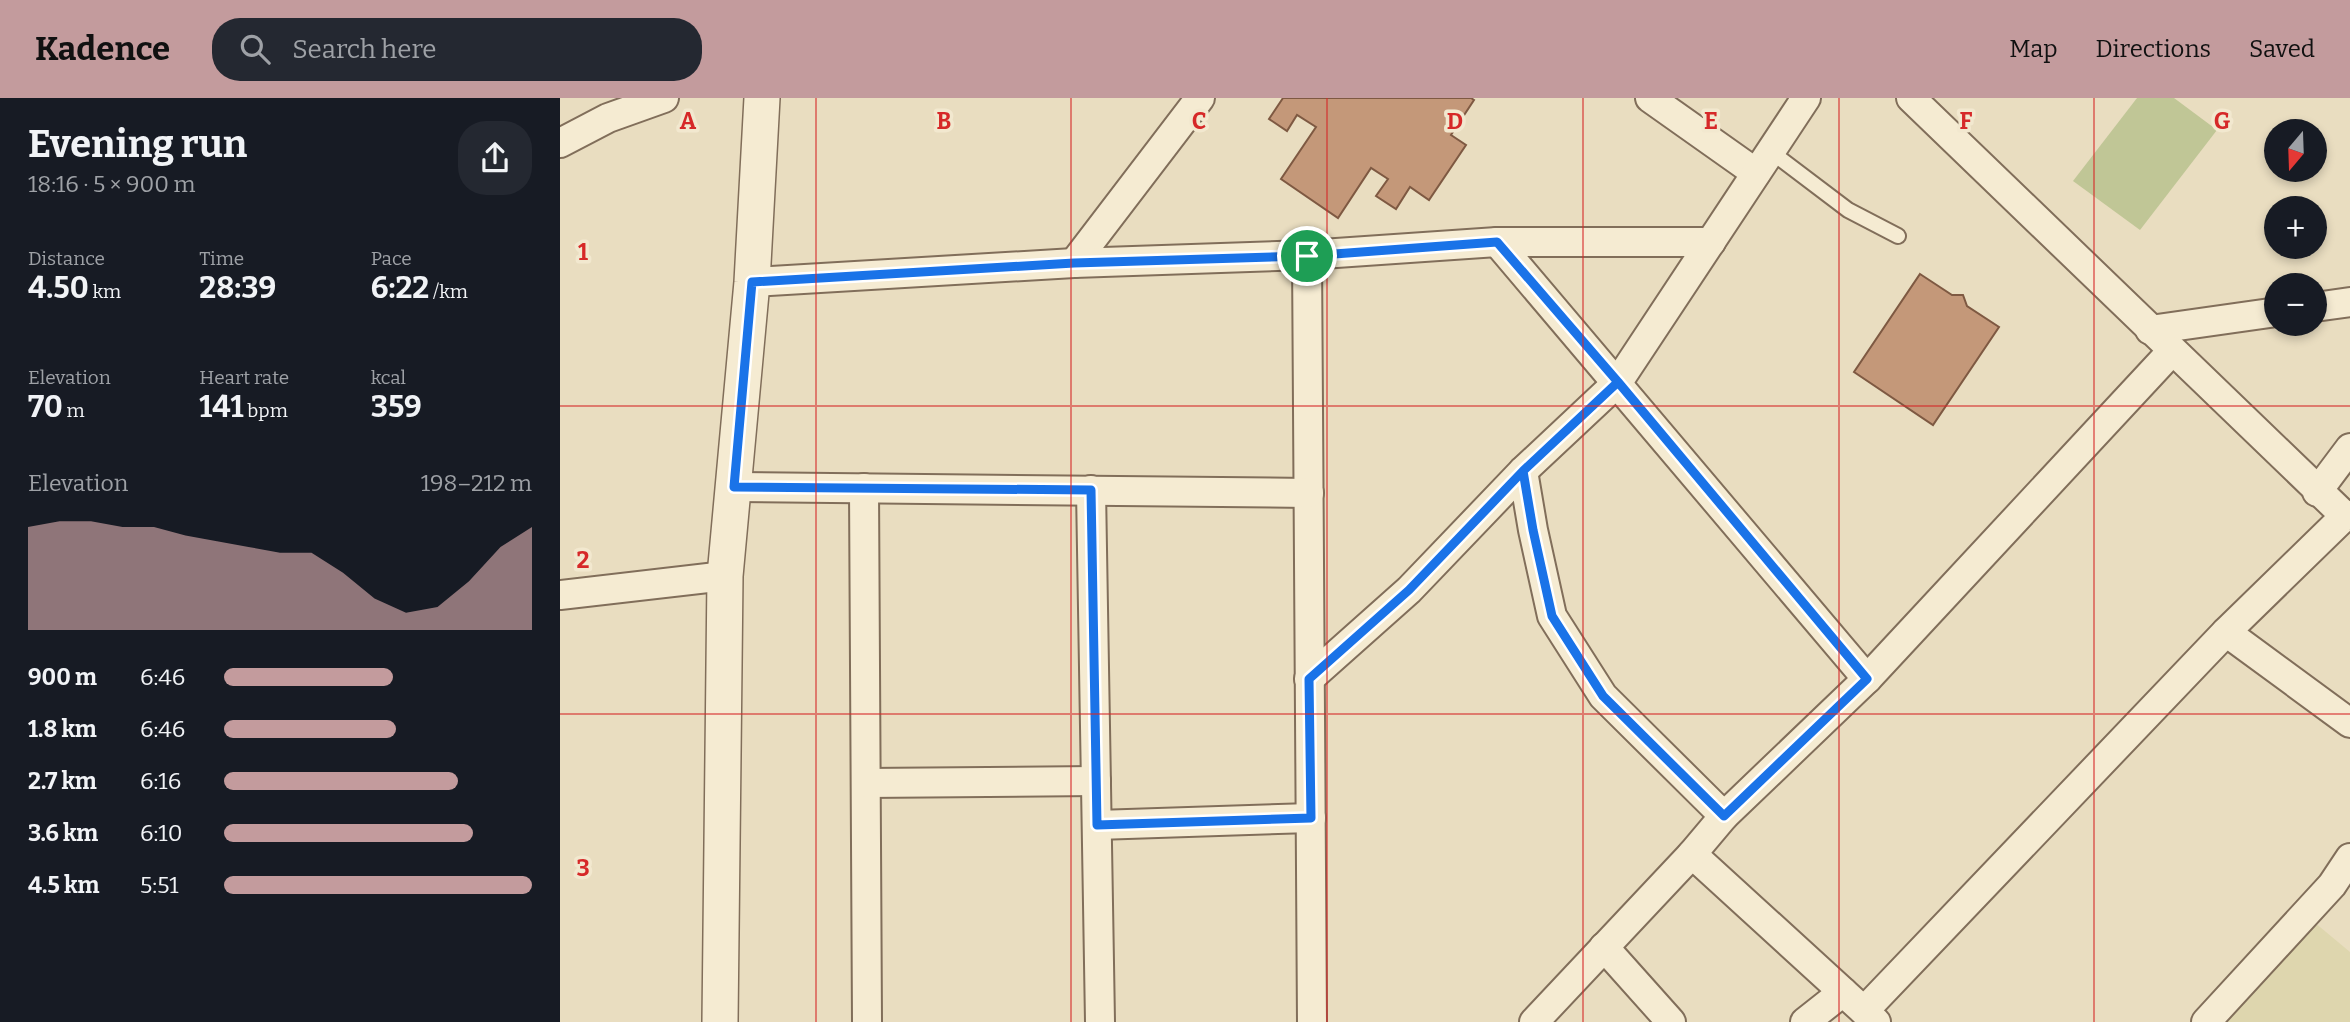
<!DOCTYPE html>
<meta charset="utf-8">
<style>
body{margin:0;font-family:Bitter,serif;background:#242831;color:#f1f3f6;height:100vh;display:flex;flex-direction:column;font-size:26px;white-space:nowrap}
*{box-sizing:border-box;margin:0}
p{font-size:23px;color:#9ea1a6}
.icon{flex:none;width:38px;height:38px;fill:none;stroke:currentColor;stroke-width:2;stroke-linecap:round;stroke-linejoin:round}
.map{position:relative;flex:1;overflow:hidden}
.panel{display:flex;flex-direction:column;background:#171b24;width:560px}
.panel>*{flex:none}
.needle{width:46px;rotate:199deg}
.buttons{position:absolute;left:1704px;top:21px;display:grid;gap:14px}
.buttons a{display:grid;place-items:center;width:63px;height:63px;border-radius:50%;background:#171b24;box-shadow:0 4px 10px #0003;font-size:35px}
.pin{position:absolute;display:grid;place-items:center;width:60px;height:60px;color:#fff;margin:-30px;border:4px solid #fff;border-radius:50%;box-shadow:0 2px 7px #0007}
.round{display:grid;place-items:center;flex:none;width:74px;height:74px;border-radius:28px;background:#242831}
.head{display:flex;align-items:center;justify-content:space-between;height:119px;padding:0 28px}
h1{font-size:38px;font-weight:700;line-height:52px}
.stats{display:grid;grid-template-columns:repeat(3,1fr);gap:10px;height:119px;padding:7px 28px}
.stats div{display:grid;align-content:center}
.stats b{font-size:30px;font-weight:700}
.stats small{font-size:19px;font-weight:400}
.stats p{font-size:19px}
.chart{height:196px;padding:14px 28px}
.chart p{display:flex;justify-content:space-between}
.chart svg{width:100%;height:126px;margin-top:7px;fill:#c39b9d;opacity:.7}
ul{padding:0 28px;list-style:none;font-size:23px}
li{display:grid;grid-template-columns:112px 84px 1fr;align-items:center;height:52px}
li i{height:18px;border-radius:9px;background:#c39b9d}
header{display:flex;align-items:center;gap:42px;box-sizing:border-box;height:98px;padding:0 35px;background:#c39b9d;color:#111}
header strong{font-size:33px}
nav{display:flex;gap:38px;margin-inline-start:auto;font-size:24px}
.search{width:490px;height:63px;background:#242831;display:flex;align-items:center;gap:18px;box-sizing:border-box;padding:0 24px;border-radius:28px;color:#9ea1a6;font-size:26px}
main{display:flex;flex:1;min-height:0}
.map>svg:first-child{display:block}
.farmland{fill:#ded6ae}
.green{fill:#c0c696}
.building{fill:#c49879;stroke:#7e5942;stroke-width:2}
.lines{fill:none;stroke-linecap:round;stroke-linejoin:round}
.service-casing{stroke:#816e5a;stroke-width:18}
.minor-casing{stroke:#816e5a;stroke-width:32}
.tertiary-casing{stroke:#816e5a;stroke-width:38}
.service{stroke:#f5ebd2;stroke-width:14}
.minor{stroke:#f5ebd2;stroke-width:28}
.tertiary{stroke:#f5ebd2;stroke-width:35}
.route-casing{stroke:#fff;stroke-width:14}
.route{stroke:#1a73e8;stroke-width:9}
.grid{fill:none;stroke:#d62828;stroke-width:2;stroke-opacity:0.55}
.grid-label{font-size:23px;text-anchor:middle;font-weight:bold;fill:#d62828;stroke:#f2e8cf;stroke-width:7;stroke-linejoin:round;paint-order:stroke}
</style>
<header>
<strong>Kadence</strong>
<div class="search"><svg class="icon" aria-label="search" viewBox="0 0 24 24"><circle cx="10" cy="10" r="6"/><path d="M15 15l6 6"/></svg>Search here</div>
<nav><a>Map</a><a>Directions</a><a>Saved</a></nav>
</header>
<main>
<section class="panel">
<div class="head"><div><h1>Evening run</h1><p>18:16 · 5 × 900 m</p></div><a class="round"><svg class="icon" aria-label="share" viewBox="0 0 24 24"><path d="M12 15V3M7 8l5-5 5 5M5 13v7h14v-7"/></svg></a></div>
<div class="stats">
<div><p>Distance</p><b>4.50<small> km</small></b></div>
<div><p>Time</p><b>28:39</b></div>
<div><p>Pace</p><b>6:22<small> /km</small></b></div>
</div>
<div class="stats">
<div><p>Elevation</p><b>70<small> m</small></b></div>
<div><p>Heart rate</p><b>141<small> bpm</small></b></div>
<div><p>kcal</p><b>359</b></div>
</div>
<div class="chart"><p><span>Elevation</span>198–212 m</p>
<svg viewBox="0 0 160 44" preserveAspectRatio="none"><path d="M0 44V8L10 6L20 6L30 8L40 8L50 11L60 13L70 15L80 17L90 17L100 24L110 33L120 38L130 36L140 27L150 15L160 8V44z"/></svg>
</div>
<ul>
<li><b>900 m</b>6:46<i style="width:55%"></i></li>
<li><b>1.8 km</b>6:46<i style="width:56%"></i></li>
<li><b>2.7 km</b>6:16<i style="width:76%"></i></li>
<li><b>3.6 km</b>6:10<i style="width:81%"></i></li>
<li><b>4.5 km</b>5:51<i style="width:100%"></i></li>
</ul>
</section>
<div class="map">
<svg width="1790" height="924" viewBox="0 0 1790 924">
<rect width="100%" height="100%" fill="#e9ddc0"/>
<!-- farmland -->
<polygon class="farmland" points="1754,824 1790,854 1790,924 1663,924"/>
<!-- green -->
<polygon class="green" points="1577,0 1614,0 1657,32 1580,132 1513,83"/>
<!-- building -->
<g class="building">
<polygon points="723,0 911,0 914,2 891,37 906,47 869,102 850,89 836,111 816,98 828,81 811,70 778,120 721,81 756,29 737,17 727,33 709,21"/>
<polygon points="1360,176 1392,197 1403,197 1407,208 1439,229 1373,327 1294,274"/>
</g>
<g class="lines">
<defs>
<polyline id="service" points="1210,53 1288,112 1338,138"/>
<g id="minor">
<polyline points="1090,0 1196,75"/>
<polyline points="1351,0 1785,418"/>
<polyline points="0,45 48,20 104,0"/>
<polyline points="937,144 1307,581"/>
<polyline points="747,157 752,924"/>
<polyline points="514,165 640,0"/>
<polyline points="192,184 514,165 747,157 937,144 1151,144"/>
<polyline points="1755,209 1790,204"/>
<polyline points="1590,232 1717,214"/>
<polyline points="963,373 973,432 992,518 1043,598 1164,718"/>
<polyline points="174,389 749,395"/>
<polyline points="304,390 307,924"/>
<polyline points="531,392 540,924"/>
<polyline points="1757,394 1790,350"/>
<polyline points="0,497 165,478"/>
<polyline points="1666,534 1790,625"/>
<polyline points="749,581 849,492 963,373 1058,284 1246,0"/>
<polyline points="306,685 536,683"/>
<polyline points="537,727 751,720"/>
<polyline points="1132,756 1316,924"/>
<polyline points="1044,849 1111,924"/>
<polyline points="1304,913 1666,534 1785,418 1790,417"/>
<polyline points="974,924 1132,756 1164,718 1307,581 1612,253"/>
<polyline points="1245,924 1283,894"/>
<polyline points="1646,924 1772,787 1790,760"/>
</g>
<polyline id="tertiary" points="160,924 165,478 192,184 202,0"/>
</defs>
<!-- service casing -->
<use href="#service" class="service-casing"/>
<!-- minor casing -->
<use href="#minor" class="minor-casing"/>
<!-- tertiary casing -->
<use href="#tertiary" class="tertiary-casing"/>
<!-- service -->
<use href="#service" class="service"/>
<!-- minor -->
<use href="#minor" class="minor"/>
<!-- tertiary -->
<use href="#tertiary" class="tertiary"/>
</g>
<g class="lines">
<defs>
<polyline id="route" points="747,158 514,165 192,184 174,389 531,392 537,727 751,720 749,581 849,492 963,373 1058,284 1307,581 1164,718 1043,598 992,518 973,432 963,373 1058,284 937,144 747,158"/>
</defs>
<!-- route casing -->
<use href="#route" class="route-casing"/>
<!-- route -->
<use href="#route" class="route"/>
</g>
<!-- grid -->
<path class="grid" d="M256,0V924M511,0V924M767,0V924M1023,0V924M1279,0V924M1534,0V924M0,308H1790M0,616H1790"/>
<g class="grid-label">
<text x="128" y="31">A</text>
<text x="384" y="31">B</text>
<text x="639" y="31">C</text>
<text x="895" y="31">D</text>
<text x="1151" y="31">E</text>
<text x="1406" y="31">F</text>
<text x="1662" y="31">G</text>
<text x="23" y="162">1</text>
<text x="23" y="470">2</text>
<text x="23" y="778">3</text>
</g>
</svg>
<div class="buttons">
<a><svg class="needle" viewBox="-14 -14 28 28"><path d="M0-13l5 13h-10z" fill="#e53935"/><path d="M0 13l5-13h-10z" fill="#9ea1a6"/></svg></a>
<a>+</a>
<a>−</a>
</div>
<div class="pin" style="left:747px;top:158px;background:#1e9e55"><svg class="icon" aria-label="arrive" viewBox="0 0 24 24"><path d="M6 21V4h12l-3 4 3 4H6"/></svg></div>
</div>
</main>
